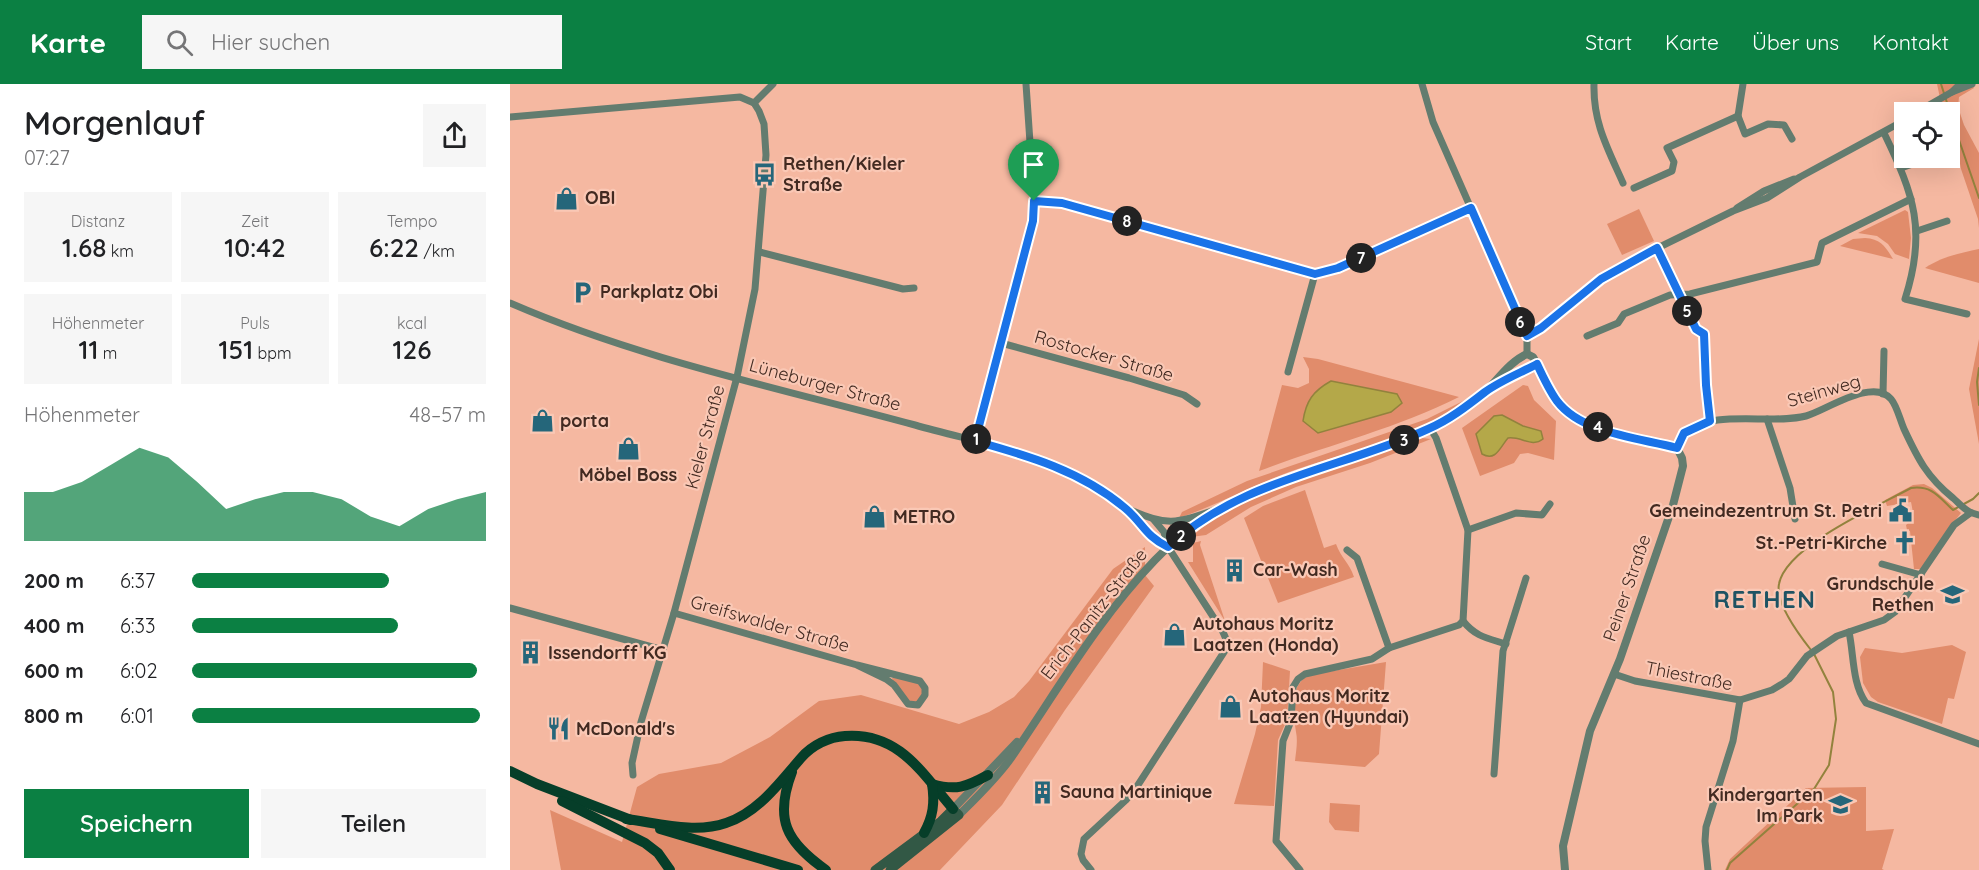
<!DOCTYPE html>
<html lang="de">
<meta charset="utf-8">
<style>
body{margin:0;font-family:Quicksand,sans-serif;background:#f6f6f6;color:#202124;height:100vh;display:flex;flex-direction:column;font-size:22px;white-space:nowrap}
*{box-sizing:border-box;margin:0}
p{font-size:20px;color:#757577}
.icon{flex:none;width:33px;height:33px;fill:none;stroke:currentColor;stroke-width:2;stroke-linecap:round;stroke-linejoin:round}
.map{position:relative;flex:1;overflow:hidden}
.details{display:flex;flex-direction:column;background:#fff;width:510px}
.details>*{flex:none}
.fabs{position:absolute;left:1384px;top:18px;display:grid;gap:12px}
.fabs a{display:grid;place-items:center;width:66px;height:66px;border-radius:0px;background:#fff;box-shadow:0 6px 24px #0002;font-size:30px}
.pin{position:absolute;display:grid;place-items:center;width:51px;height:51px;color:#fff;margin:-62px -26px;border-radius:50% 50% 50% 0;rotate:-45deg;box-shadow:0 0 6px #0007}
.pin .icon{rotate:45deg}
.km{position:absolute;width:30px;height:30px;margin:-15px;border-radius:50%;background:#222;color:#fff;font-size:16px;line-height:30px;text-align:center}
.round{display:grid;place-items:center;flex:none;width:63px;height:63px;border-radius:0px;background:#f6f6f6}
.head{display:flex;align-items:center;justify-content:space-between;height:102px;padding:0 24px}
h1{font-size:33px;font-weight:600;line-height:45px}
.figures{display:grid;grid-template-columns:repeat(3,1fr);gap:9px;height:102px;padding:6px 24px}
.figures div{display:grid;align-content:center;border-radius:0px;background:#f6f6f6;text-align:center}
.figures b{font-size:26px;font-weight:600}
.figures small{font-size:16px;font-weight:400}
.figures p{font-size:16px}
.chart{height:168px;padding:12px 24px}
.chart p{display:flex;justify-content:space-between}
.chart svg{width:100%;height:108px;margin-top:6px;fill:#0b8043;opacity:.7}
.button{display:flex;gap:12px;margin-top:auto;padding:12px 24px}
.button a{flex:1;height:69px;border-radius:0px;background:#0b8043;color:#fff;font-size:24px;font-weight:600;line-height:69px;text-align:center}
.button a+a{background:#f6f6f6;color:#202124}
ul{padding:0 24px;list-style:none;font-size:20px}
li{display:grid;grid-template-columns:96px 72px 1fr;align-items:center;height:45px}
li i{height:15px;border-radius:8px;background:#0b8043}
header{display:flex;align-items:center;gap:36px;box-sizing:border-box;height:84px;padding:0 30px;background:#0b8043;color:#fff}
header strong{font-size:28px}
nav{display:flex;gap:33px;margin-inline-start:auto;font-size:21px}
.search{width:420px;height:54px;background:#f6f6f6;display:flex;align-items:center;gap:15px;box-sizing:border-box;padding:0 21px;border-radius:0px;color:#757577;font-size:22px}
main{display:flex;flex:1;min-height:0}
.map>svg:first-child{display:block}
.green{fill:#e18c6b}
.water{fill:#b4a849;stroke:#92823d;stroke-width:1.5}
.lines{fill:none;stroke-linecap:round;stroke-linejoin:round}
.stream{stroke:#92823d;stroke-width:2}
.minor{stroke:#637c6f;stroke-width:7}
.tertiary{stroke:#637c6f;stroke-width:8}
.secondary{stroke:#325845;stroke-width:9}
.primary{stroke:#063e29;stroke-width:10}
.route-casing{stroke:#fff;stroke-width:12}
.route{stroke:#1a73e8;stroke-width:8}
.labels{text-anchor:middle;stroke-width:4.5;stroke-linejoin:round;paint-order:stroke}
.poi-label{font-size:18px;font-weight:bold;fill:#422a21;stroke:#fac8b5;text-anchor:start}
.street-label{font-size:18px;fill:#422a21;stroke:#fac8b5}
.district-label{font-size:24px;font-weight:bold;letter-spacing:1.5px;fill:#1f5363;stroke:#fac8b5}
</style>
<header>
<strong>Karte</strong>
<div class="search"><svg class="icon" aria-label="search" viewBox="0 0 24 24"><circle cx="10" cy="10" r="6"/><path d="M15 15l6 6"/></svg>Hier suchen</div>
<nav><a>Start</a><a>Karte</a><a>Über uns</a><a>Kontakt</a></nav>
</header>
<main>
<section class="details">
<div class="head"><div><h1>Morgenlauf</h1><p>07:27</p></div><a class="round"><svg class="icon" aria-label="share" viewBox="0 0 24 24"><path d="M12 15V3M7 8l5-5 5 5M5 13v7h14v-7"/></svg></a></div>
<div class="figures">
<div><p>Distanz</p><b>1.68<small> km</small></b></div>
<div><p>Zeit</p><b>10:42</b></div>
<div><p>Tempo</p><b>6:22<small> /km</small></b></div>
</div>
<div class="figures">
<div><p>Höhenmeter</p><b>11<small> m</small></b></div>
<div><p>Puls</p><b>151<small> bpm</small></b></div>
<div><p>kcal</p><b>126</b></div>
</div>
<div class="chart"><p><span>Höhenmeter</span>48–57 m</p>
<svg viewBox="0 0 160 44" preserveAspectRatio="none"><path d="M0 44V24L10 24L20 20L30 13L40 6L50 10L60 20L70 31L80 27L90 24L100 24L110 27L120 34L130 38L140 31L150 27L160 24V44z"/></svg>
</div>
<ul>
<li><b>200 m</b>6:37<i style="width:67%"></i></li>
<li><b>400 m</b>6:33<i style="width:70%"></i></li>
<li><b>600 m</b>6:02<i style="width:97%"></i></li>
<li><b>800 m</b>6:01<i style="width:98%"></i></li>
</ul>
<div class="button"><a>Speichern</a><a>Teilen</a></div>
</section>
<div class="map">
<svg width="1469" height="786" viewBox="0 0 1469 786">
<rect width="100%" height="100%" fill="#f5b8a1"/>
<!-- green -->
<g class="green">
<polygon points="1427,0 1462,0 1464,4 1449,13 1448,23 1454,41 1469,69 1469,144 1468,135 1451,85 1448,69 1440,48 1440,28 1433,28"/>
<polygon points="1129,125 1144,157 1112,171 1097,140"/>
<polygon points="1395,126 1398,128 1401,154 1399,175 1385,170 1378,160 1367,152 1348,149"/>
<path d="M1355,154C1371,155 1375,162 1383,175L1330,162L1343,155Z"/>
<path d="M1469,165V199L1415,184C1431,173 1450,169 1469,165Z"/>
<polygon points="1469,255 1469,360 1459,305"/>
<path d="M793,273L808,275L949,313C885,345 815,362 749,387L772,301L788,304L799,299V285Z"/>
<polygon points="1013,301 1018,302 1024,316 1046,337 1044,376 1018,369 1010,370 1004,379 970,392 952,344"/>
<path d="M959,314C938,344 817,374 779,388C741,402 707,421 669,434L672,428L737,397L917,335Z"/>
<path d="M912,354L921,355L860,379L786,403L741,423L696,451L681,453C744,397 835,383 912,354Z"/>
<path d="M1414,400L1422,404L1451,429L1433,452L1411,485H1404L1400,447L1397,446L1396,441C1405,434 1403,428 1401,418L1377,422L1375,416L1403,401Z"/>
<path d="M795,406L814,464L826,460C831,474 839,478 844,493L768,519L734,434L753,422Z"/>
<polygon points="691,457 690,461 715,537 678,478 683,478 683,459"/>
<polygon points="635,463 635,491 644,502 555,626 492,721 430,786 51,786 40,726 112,758 127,703 149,690 211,679 260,653 309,617 351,611 449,640 479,628 504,613 519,597 603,485"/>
<polygon points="1442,561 1456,568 1444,615 1438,614 1432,640 1368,618 1361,613 1353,599 1350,573 1355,564 1392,569"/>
<polygon points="753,578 780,587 777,636 768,656 764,722 724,720 745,650 751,623"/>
<path d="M876,578L869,670L855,683L785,677C786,668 788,657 786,648C783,627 778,603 799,591Z"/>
<polygon points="390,592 410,597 415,611 403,622 384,601 382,594"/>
<polygon points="1356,703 1356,747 1384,745 1372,785 1374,786 1215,786 1220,775 1296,704"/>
<polygon points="820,719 850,721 849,748 825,746 819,738"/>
</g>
<!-- water -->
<g class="water">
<path d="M821,297L887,310L892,319L881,328L808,349L793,337C796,317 803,307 821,297Z"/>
<path d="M992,331L1013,342L1031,347L1033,355C1022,364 1011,352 998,354C990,363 986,378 972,370L966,350L984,332Z"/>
</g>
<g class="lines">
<!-- stream -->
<g class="stream">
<polyline points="1431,0 1440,28"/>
<polyline points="1440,30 1469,114"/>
<polyline points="1469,284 1467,298 1469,321"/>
<path d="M1301,566C1290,552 1265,519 1269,500C1276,462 1368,422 1401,404C1422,401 1429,413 1443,426L1463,415L1469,409"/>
<polyline points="1217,786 1220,779 1304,705 1319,681 1326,635 1323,608 1304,570"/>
</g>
<!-- minor -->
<g class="minor">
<polyline points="912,0 923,38 1017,252 1017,270"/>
<path d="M1084,0C1083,39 1098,65 1113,99"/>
<polyline points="1233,0 1228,32 1235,50 1258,40 1274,41 1282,55"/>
<polyline points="1442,8 1462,0"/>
<polyline points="244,19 263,0"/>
<polyline points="1407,28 1442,8 1450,0"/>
<polyline points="0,33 230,13 244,19 249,27 254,40 256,71 245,205 227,293 164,529 131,638 122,679 123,691"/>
<path d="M1374,49C1404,111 1417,147 1395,215L1457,230"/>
<polyline points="1391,84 1420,74"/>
<polyline points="1124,104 1162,87 1164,78 1157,64 1228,32"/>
<polyline points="524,117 552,119 805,190 828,184 961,124"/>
<polyline points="1227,124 1254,107 1284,95"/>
<polyline points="1407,147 1437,137"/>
<polyline points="1147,164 1186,245 1195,250 1196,301 1201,337"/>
<polyline points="250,168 393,205 404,204"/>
<path d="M0,219C129,275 269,304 405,341C450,354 498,362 541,380C567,390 594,406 615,424C633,439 635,452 658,463"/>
<polyline points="1017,252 1031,244 1091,195 1119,178 1223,127 1257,114 1290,93 1395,36"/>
<polyline points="1077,252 1108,239 1114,230 1160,211 1180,210 1307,178 1312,159 1401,115"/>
<polyline points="491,259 619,294 674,311 687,320"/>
<polyline points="778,288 805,190"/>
<polyline points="1373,310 1374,267"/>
<polyline points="1257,335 1280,404 1285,435"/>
<polyline points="465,357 523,137 524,117 516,0"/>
<path d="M1167,364C1169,359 1171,352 1176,348C1202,325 1262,341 1296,332C1315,327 1363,293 1381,315C1387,322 1390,336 1394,345C1408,375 1417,393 1443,414C1452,422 1457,429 1469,431"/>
<path d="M618,425C658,442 664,440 705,426"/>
<polyline points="958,446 1006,429 1032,431 1040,420"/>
<polyline points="837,466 847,474 879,564"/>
<polyline points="1372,480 1411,491"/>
<polyline points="0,524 153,566"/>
<polyline points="164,529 347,581 376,595 384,601 398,620 408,621 415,611 415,604 410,597 347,581"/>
<path d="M953,537C966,553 977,554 996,560"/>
<path d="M1339,548C1344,571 1342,600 1356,619L1469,660"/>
<polyline points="1104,590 1125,597 1230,616 1262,606 1272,600 1279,595 1297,572 1327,552 1374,536 1385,528 1444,441 1459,430"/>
<polyline points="984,690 993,567 1016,494"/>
<polyline points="581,786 573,776 571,770 574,755 616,716 626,704 716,565 716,555 713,548 658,463 654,448 644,436"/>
<polyline points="790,786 766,757 773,657 781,637 783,603 788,595 795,590 862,575 879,564 949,541 953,537 958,446 926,354 920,344"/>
<polyline points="1198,786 1195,757 1196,743 1223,657 1230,616"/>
</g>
<!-- tertiary -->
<g class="tertiary">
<polyline points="983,304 1027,280"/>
<polyline points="443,725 507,658"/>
<path d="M449,731C467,713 486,695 501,674C547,607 588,535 645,476C697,421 770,396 840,373C867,364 895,357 921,344C940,335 959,324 974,309C988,296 999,278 1017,270L1023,273C1032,288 1037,305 1048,318C1073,350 1130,354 1167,364L1172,374L1173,382L1163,421L1110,575L1080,647L1053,762L1055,786"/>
</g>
<!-- secondary -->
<polyline class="secondary" points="365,786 431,737 443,725 449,731 380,786"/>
<!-- primary -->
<g class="primary">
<polyline points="0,687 27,700 121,736"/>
<path d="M282,688C264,735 276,758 316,786"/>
<path d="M422,700C446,707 456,703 478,691"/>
<polyline points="52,717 135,759 148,769 160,786"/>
<path d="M116,735C148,739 185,750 216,739C248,729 270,698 291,674C302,661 319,653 335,652C389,648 412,689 443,725"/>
<polyline points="150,745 288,786"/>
<path d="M414,749C423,733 425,719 422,700"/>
</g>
</g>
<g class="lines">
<defs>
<path id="route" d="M524,117L552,119L805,190L828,184L961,124L1017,252L1031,244L1091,195L1147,164L1186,245L1194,250L1196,301L1200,337L1174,349L1167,364C1130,354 1072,350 1047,317C1039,306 1033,293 1027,280C1010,289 990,297 975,308C957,322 939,336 918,345C831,385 731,395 658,463C635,452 633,439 615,424C571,387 519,372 465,357L523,137Z"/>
</defs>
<!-- route casing -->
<use href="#route" class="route-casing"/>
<!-- route -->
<use href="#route" class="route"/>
</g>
<!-- icons -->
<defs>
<symbol id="bus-bare" viewBox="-9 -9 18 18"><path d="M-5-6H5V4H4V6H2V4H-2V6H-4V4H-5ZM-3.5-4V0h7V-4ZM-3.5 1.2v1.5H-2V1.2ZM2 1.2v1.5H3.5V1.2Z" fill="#25667a" stroke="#fac8b5" stroke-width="2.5" paint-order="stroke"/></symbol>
<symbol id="shop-bare" viewBox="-9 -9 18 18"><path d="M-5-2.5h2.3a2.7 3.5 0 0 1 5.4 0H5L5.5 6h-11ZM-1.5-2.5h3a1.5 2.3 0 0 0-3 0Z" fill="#25667a" stroke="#fac8b5" stroke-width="2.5" paint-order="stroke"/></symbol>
<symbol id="parking-bare" viewBox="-9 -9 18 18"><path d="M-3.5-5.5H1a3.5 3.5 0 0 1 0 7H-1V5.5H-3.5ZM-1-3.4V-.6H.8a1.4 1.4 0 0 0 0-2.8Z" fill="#25667a" stroke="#fac8b5" stroke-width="2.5" paint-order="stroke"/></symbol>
<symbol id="civic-bare" viewBox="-9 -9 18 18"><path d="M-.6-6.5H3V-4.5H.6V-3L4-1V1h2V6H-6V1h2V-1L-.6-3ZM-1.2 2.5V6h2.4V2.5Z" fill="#25667a" stroke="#fac8b5" stroke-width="2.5" paint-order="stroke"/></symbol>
<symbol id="church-bare" viewBox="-9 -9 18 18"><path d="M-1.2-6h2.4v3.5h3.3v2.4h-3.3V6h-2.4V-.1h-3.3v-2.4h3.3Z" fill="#25667a" stroke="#fac8b5" stroke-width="2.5" paint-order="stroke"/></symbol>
<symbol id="building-bare" viewBox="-9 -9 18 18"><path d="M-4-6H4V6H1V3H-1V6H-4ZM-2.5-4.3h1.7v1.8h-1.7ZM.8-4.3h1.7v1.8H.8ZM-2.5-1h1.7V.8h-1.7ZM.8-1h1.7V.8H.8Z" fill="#25667a" stroke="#fac8b5" stroke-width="2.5" paint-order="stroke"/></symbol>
<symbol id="school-bare" viewBox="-9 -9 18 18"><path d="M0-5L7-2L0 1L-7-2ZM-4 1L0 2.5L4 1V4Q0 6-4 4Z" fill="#25667a" stroke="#fac8b5" stroke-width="2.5" paint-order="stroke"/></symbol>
<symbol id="restaurant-bare" viewBox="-9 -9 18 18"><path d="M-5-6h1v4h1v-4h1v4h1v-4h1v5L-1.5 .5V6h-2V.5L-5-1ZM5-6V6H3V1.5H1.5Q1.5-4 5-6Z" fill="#25667a" stroke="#fac8b5" stroke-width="2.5" paint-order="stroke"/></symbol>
</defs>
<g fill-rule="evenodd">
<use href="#bus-bare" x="238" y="74" width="33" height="33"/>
<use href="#shop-bare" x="40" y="98" width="33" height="33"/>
<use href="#parking-bare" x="56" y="192" width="33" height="33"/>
<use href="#shop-bare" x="16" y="320" width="33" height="33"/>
<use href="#shop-bare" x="102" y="348" width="33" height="33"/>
<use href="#civic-bare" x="1374" y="410" width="33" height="33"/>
<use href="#shop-bare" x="348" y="416" width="33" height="33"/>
<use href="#church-bare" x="1378" y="442" width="33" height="33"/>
<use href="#building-bare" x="708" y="470" width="33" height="33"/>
<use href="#school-bare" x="1426" y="494" width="33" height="33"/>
<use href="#shop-bare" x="648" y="534" width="33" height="33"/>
<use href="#building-bare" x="4" y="552" width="33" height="33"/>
<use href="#shop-bare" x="704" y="606" width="33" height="33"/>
<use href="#restaurant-bare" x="32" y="628" width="33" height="33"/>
<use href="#building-bare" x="516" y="692" width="33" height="33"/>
<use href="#school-bare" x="1314" y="704" width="33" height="33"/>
</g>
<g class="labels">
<!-- poi labels -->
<g class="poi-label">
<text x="273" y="86">Rethen/Kieler<tspan x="273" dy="21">Straße</tspan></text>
<text x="75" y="120">OBI</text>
<text x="90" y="214">Parkplatz Obi</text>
<text x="50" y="343">porta</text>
<text x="118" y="397" text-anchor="middle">Möbel Boss</text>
<text x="1372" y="433" text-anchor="end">Gemeindezentrum St. Petri</text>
<text x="383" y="439">METRO</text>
<text x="1377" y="465" text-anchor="end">St.-Petri-Kirche</text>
<text x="743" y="492">Car-Wash</text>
<text x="1424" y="506" text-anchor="end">Grundschule<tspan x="1424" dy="21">Rethen</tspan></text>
<text x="683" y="546">Autohaus Moritz<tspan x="683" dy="21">Laatzen (Honda)</tspan></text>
<text x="38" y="575">Issendorff KG</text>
<text x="739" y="618">Autohaus Moritz<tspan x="739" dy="21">Laatzen (Hyundai)</tspan></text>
<text x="66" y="651">McDonald's</text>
<text x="550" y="714">Sauna Martinique</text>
<text x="1313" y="717" text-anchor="end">Kindergarten<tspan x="1313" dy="21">Im Park</tspan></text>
</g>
<!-- street labels -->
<g class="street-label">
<text transform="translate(594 272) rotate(16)" y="6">Rostocker Straße</text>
<text transform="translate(315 301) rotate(15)" y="6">Lüneburger Straße</text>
<text transform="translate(1314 307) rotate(-16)" y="6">Steinweg</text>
<text transform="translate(195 353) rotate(-75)" y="6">Kieler Straße</text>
<text transform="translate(1117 504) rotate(-71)" y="6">Peiner Straße</text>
<text transform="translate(584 530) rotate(-52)" y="6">Erich-Panitz-Straße</text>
<text transform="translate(260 540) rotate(16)" y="6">Greifswalder Straße</text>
<text transform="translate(1179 592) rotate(11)" y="6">Thiestraße</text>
</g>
<!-- district labels -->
<g class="district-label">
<text x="1255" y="524">RETHEN</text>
</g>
</g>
</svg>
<div class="fabs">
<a><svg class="icon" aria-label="locate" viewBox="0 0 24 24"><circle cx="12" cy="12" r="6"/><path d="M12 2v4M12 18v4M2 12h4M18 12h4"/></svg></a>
</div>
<div class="pin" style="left:524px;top:117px;background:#1e9e55"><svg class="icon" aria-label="arrive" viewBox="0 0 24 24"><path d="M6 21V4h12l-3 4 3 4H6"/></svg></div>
<b class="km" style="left:466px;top:355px">1</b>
<b class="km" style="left:671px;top:452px">2</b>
<b class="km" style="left:894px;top:356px">3</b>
<b class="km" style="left:1088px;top:343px">4</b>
<b class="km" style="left:1177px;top:227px">5</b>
<b class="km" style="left:1010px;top:238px">6</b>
<b class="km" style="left:851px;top:174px">7</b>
<b class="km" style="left:617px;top:137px">8</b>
</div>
</main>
